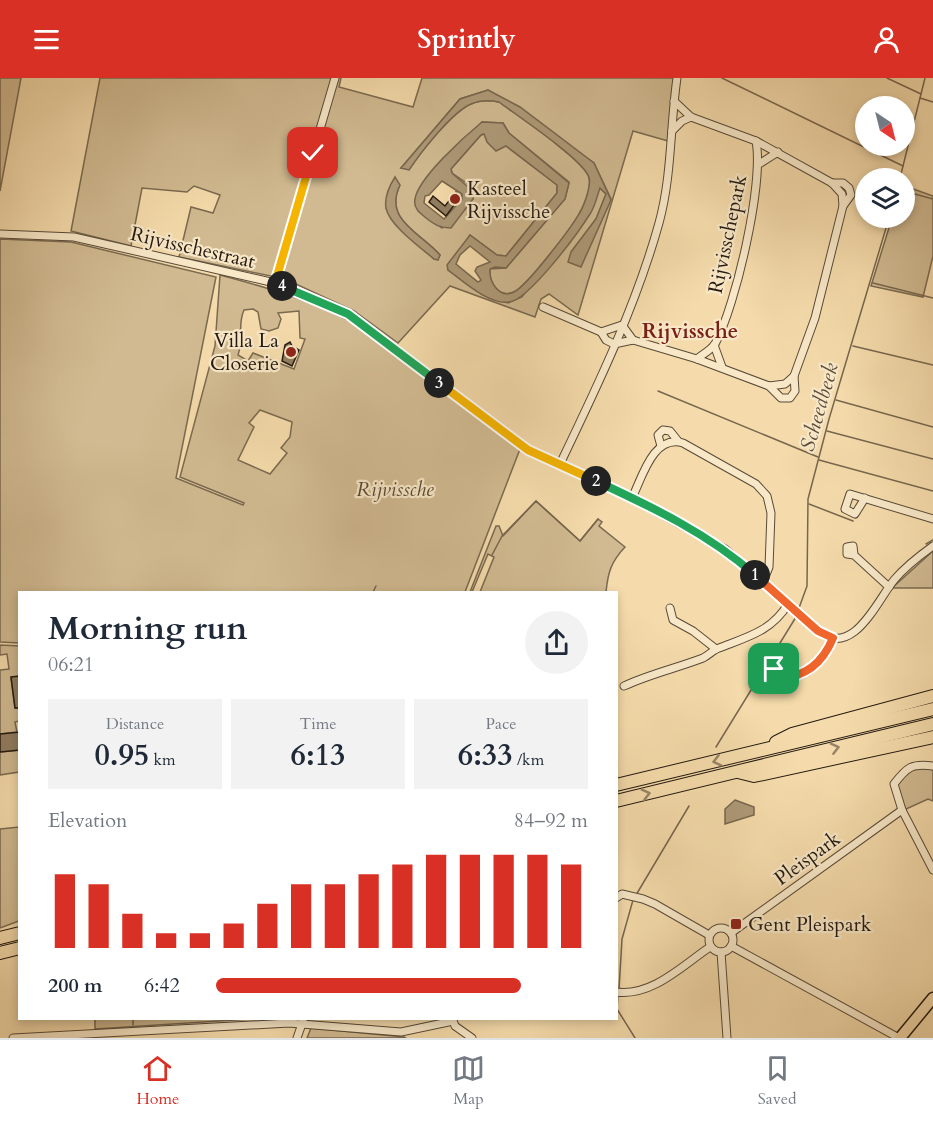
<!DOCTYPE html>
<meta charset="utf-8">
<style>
body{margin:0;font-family:Cardo,serif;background:#f2f2f3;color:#1f2937;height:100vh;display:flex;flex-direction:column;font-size:22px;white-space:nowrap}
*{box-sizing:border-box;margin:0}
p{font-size:20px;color:#747a83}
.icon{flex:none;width:33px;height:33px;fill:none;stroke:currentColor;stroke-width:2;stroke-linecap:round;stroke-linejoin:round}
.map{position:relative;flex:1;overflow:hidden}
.panel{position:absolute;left:18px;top:513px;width:600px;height:429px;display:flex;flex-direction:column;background:#fff;border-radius:0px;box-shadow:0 3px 9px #0003}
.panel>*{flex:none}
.needle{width:39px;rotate:145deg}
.controls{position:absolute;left:855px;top:18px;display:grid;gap:12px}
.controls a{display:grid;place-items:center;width:60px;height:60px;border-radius:50%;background:#fff;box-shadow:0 3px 9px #0003;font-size:30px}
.pin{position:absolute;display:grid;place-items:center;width:51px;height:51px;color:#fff;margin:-26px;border-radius:12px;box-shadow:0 3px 9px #0006}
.km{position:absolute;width:30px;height:30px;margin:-15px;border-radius:50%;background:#222;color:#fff;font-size:16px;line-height:30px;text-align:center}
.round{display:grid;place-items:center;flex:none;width:63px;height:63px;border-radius:32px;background:#f2f2f3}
.head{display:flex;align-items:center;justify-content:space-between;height:102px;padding:0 30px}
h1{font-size:33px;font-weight:800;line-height:45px}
.stats{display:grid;grid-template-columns:repeat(3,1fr);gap:9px;height:102px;padding:6px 30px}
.stats div{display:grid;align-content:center;border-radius:0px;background:#f2f2f3;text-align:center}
.stats b{font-size:30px;font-weight:800}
.stats small{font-size:16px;font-weight:400}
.stats p{font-size:16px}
.chart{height:168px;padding:12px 30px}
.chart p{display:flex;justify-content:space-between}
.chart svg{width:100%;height:108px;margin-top:6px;stroke:#d93025;stroke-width:6}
ul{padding:0 30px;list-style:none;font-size:20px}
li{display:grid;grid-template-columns:96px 72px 1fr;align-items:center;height:45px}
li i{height:15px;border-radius:8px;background:#d93025}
header{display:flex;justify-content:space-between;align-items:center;height:78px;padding:0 30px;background:#d93025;color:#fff;font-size:27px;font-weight:800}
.menu{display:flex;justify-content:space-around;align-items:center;height:84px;border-top:2px solid #e0e1e3;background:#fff;font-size:16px;color:#747a83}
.menu a{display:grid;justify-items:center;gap:3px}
.menu .active{color:#d93025}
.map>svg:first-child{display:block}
.green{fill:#d1ba91;stroke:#7a6a51;stroke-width:1.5;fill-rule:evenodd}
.water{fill:#ae9977;stroke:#77664e;stroke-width:1.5;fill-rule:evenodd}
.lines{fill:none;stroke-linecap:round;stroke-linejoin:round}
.stream{stroke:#77664e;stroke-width:1.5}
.building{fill:#917e61;stroke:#241911;stroke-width:1.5}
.street-casing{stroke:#584a38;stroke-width:9}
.primary-casing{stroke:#241911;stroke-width:13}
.highway-casing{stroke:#241911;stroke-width:14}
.street{stroke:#f8e8c8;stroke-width:7}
.primary{stroke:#f5dbab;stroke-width:10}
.highway{stroke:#f5dbab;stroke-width:12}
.oneway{stroke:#978466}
.split-1-casing{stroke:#fff;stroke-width:12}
.split-2-casing{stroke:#fff;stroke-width:12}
.split-3-casing{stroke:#fff;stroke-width:12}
.split-4-casing{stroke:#fff;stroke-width:12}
.split-5-casing{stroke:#fff;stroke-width:12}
.split-1{stroke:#f0652b;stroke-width:8}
.split-2{stroke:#22a559;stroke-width:8}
.split-3{stroke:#f5b400;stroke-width:8}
.split-4{stroke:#22a559;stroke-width:8}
.split-5{stroke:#f5b400;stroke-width:8}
.poi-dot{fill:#8f2418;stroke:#f8e8c8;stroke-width:2}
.labels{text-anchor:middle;stroke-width:4.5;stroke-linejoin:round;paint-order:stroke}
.poi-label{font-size:20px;fill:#241911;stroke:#f8e8c8;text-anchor:start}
.street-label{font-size:20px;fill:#241911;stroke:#f8e8c8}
.park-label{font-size:20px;font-style:italic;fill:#584937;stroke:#f8e8c8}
.neighbourhood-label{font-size:21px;font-weight:bold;fill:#7a1f14;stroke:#f8e8c8}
.water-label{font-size:21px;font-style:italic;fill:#5b4c3a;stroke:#f8e8c8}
</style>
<header><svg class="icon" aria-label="menu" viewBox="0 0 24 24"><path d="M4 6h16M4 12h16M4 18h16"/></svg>Sprintly<svg class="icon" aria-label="person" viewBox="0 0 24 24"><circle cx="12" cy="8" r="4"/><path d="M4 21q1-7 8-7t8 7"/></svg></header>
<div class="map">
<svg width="933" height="960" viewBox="0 0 933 960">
<rect width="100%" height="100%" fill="#f5dbab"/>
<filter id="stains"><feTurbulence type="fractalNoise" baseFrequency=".00333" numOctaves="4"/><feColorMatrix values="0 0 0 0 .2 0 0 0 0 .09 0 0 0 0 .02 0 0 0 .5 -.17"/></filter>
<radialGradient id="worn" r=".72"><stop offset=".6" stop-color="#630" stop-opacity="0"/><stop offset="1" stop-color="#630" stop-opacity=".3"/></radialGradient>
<!-- green -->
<g class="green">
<polygon points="0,0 21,0 0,113"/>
<path d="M100,0H341L339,9L413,29L422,0H674L668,63L633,53L578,237L549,216L541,221L535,239L450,208L398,265L354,233L285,201L179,179L191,129L213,135L220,117L194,108L187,114L142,110L131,168L71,153ZM488,12L594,85L611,121L571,174L596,141L606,116L600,110L522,219L508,225L483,217L448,192L470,157L497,177L506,178L557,115V107L506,68L484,56L481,57L451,91L452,95L468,106L473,121L442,150L418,133L426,102L482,44L503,45L509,55L569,104L565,121L506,190L490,191C489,204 498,221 514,214C527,208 571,150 579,136C584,128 593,105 588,97C579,79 518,38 499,24C489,22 480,22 471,26C452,34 421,74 409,91L401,90L460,21ZM400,107C383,142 421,155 440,177L438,181H434L395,145L386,130Z"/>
<polygon points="905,108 933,118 933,178 923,219 871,208 892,140 904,140"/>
<path d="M0,161L71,164L216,199L176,400L243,427L244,425L180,399L215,268L220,197C269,210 310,222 354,245L520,371L465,514H20L19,565L0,564ZM253,231L258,234L261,251L269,253L278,250L281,241L278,235L299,233L300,260L305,261L294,291L253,275L248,283L238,277C244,260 237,247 244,232ZM260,332L292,344L290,359L281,370L287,375L270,396L238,382L254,349L249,345Z"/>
<path d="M536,423L580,463L598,441L602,444L599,448L625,469C611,484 608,494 606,514H480L494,479L488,476L472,514H470L496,448H499L503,458Z"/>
<polygon points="933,473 933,510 892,510"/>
<polygon points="0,567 20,568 19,598 11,600 15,630 19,630 19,643 15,644 17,654 0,656 0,592 9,591 7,576 0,577"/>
<polygon points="19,672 19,694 0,697 0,674"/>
<polygon points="919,688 933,690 933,723 928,721 904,732 897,707 905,695"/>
<polygon points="19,749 19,843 0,850 0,751"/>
<polygon points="95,940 250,940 250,941 95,951"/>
<polygon points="311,950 404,959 406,960 307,960"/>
</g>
<!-- water -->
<g class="water">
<path d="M488,12L520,29L594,85L611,122L581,189L568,184L571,174L596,141L606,116L600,110C597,118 595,129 590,136C578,155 529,222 509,224C489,227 463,203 448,192L447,187L470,157L497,177L506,178L557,115V107L506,68L496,73L487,64L484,56L481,57L451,91L452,95L474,114L473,121L451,150C440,150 435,147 426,140C420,135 413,130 415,121C418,100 465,58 482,44L503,45L509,55L569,105L565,121L506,190L495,189L490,191C489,204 499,221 514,214C527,208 571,150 579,136C584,128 593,105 588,97C579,79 518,38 499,24C490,22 480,22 471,26C452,34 421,74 409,92L401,90L460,21ZM442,103L462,116V121L444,141L424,125L425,118L429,117ZM470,168L490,184L477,189L475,193L481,202L478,204L456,186L460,177Z"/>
<path d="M395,99L400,107C383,142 421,155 440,177L438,182L434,181C421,170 389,147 386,130C384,119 390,107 395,99Z"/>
<polygon points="735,722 754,729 754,737 725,746 725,731"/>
</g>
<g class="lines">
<!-- stream -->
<g class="stream">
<polyline points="722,0 903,88"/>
<polyline points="887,0 921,16"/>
<polyline points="920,20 933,24"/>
<polyline points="900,100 925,0"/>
<polyline points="904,113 933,121"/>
<polyline points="873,205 933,220"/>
<polyline points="853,268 933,287"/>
<polyline points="658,313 818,379"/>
<polyline points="836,322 933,349"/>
<polyline points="827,353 933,381"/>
<polyline points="819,382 933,413"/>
<polyline points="809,426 853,443"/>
<polyline points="926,466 933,462"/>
<polyline points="492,477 502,458 536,423 580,463 598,441"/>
<polyline points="373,514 376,508"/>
<polyline points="799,530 807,508 808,421 829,341 889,140"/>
<polyline points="716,669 796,539"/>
<polyline points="636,817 689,728"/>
<polyline points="619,911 622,861 633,822"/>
<polyline points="618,916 617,931 635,960"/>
<polyline points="133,947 133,940"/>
</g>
</g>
<!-- building -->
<g class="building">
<polygon points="456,114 461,118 446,138 429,124 433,118 445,128"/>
<polygon points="290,264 292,268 299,272 292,288 282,283 285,267"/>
<polygon points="20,598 20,630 15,630 11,599"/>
<polygon points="20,654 20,672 0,674 0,656"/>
</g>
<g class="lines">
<defs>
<g id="street">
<polyline points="672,53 682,43 691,39"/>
<polyline points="759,86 778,74"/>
<polyline points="832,105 843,105 849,110 851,117 843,128"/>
<path d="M0,156L74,159L275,205L326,226L357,242L528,372L632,420L725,471L818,553C853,581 877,523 894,502C905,489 919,478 933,468"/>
<polyline points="275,205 335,0"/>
<polyline points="543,229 601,254 606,262 614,266 633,262 697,281 769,308 785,306 794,298 815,240 843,128 842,116 832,105 756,63 691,39 674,23"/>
<polyline points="601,254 622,247 633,262"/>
<polyline points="714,267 722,289"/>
<path d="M697,281C703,276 711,272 715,266C736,227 764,105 756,63"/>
<polyline points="769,308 781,320 790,320 795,313 794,298"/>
<polyline points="661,368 658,357 663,352 670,353 678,363"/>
<path d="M560,386C597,309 636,228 659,145C672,98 670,48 677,0"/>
<path d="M632,420C642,400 653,356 683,365L756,406L767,418L771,435L769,489L763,504"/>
<polyline points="865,420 855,436 845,431 850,416 933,441"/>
<polyline points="854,477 847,476 847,469 853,468 854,477 889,509"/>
<polyline points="670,530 673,542 693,553 716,571"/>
<polygon points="779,584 789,587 796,597 778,599 774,591"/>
<path d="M796,597C812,598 827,573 833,560"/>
<path d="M624,608C650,596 677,590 703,580C709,577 713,572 719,570C747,559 772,553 788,526"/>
<path d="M933,688C912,685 907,689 894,706L902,732L933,792"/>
<polyline points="616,820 622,816 643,821 655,826 709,857"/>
<circle cx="721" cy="862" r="12"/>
<polyline points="731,855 902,732"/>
<polyline points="731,868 899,960"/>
<polyline points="721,874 727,960"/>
<path d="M616,914C652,919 683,887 710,869"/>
<polyline points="452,940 455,948 472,960"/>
<polyline points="13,960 289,945 401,954 453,943"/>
<polyline points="297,960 303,943"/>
</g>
<polyline id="primary" points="900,960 933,920"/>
<g id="highway">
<polyline points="776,664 792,656 933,618"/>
<polyline points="738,694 754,698 933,659"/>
<polyline points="616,707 933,631"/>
<polyline points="616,723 933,646"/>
<polyline points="0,860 20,855"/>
<polyline points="0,875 20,870"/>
</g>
</defs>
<!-- street casing -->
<use href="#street" class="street-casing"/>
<!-- primary casing -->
<use href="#primary" class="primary-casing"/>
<!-- highway casing -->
<use href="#highway" class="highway-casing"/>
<!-- street -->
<use href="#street" class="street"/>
<!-- primary -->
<use href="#primary" class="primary"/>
<!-- highway -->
<use href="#highway" class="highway"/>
</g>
<!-- one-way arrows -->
<defs><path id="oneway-chevron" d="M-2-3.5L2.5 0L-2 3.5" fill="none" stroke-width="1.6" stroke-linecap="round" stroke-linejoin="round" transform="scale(1.5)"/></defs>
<g class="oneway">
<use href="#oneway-chevron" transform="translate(835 670) rotate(-14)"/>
<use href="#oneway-chevron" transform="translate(717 683) rotate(166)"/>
<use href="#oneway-chevron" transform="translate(646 716) rotate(-14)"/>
</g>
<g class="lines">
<defs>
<path id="split-1" d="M755,497L818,553L833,560C823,584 806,599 780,600L776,598L774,591"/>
<path id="split-2" d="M596,403C652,429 709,456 755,497"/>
<polyline id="split-3" points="439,305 528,372 596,403"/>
<polyline id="split-4" points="282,208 348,236 439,305"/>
<polyline id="split-5" points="282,208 275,205 313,75"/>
</defs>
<!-- split-1 casing -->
<use href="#split-1" class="split-1-casing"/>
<!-- split-2 casing -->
<use href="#split-2" class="split-2-casing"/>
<!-- split-3 casing -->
<use href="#split-3" class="split-3-casing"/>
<!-- split-4 casing -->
<use href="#split-4" class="split-4-casing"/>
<!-- split-5 casing -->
<use href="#split-5" class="split-5-casing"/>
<!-- split-1 -->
<use href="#split-1" class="split-1"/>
<!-- split-2 -->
<use href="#split-2" class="split-2"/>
<!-- split-3 -->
<use href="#split-3" class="split-3"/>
<!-- split-4 -->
<use href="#split-4" class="split-4"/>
<!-- split-5 -->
<use href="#split-5" class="split-5"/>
</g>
<!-- markers -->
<g class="poi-dot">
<circle cx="455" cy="121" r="6"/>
<circle cx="291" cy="274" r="6"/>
<rect x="730" y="840" width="12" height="12" rx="3"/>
</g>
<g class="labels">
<!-- poi labels -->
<g class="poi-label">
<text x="467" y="117">Kasteel<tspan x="467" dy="23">Rijvissche</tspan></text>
<text x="279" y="269" text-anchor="end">Villa La<tspan x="279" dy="23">Closerie</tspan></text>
<text x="748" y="853">Gent Pleispark</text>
</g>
<!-- street labels -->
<g class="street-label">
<text transform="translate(727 156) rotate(-78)" y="7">Rijvisschepark</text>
<text transform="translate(193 169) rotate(13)" y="7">Rijvisschestraat</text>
<text transform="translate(807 780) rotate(-36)" y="7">Pleispark</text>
</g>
<!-- park labels -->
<g class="park-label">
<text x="395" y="418">Rijvissche</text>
</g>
<!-- neighbourhood labels -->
<g class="neighbourhood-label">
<text x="690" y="260">Rijvissche</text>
</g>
<!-- water labels -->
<g class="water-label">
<text transform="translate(819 329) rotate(-74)" y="7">Scheedbeek</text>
</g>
</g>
<rect width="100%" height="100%" filter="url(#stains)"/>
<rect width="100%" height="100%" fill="url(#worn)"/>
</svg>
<div class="controls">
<a><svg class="needle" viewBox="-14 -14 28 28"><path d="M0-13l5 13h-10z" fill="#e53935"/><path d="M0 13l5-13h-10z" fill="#747a83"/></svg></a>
<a><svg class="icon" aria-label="layers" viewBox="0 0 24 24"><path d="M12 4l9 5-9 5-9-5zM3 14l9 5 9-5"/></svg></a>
</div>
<div class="pin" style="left:774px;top:591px;background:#1e9e55"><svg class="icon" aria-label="arrive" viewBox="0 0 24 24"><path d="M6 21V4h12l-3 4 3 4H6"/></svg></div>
<div class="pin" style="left:313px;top:75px;background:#d93025"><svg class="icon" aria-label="check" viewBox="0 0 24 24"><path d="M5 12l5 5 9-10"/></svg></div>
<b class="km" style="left:755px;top:497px">1</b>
<b class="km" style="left:596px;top:403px">2</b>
<b class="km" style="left:439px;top:305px">3</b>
<b class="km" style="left:282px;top:208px">4</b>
<section class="panel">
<div class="head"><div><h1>Morning run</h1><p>06:21</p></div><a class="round"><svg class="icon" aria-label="share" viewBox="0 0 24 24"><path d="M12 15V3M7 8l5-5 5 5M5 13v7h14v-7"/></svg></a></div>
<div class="stats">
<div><p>Distance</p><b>0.95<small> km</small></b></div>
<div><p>Time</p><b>6:13</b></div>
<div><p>Pace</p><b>6:33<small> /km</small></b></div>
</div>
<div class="chart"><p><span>Elevation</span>84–92 m</p>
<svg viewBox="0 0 160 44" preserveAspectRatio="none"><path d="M5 44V14M15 44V18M25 44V30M35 44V38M45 44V38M55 44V34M65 44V26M75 44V18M85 44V18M95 44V14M105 44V10M115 44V6M125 44V6M135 44V6M145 44V6M155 44V10"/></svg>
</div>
<ul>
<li><b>200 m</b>6:42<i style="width:82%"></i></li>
</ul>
</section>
</div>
<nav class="menu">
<a class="active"><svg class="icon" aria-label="home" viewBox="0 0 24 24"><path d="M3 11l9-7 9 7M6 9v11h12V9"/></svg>Home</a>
<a><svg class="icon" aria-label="map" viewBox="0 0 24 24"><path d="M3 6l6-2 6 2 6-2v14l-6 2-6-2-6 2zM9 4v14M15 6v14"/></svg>Map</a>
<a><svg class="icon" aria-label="saved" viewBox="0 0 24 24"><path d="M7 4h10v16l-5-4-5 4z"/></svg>Saved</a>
</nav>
